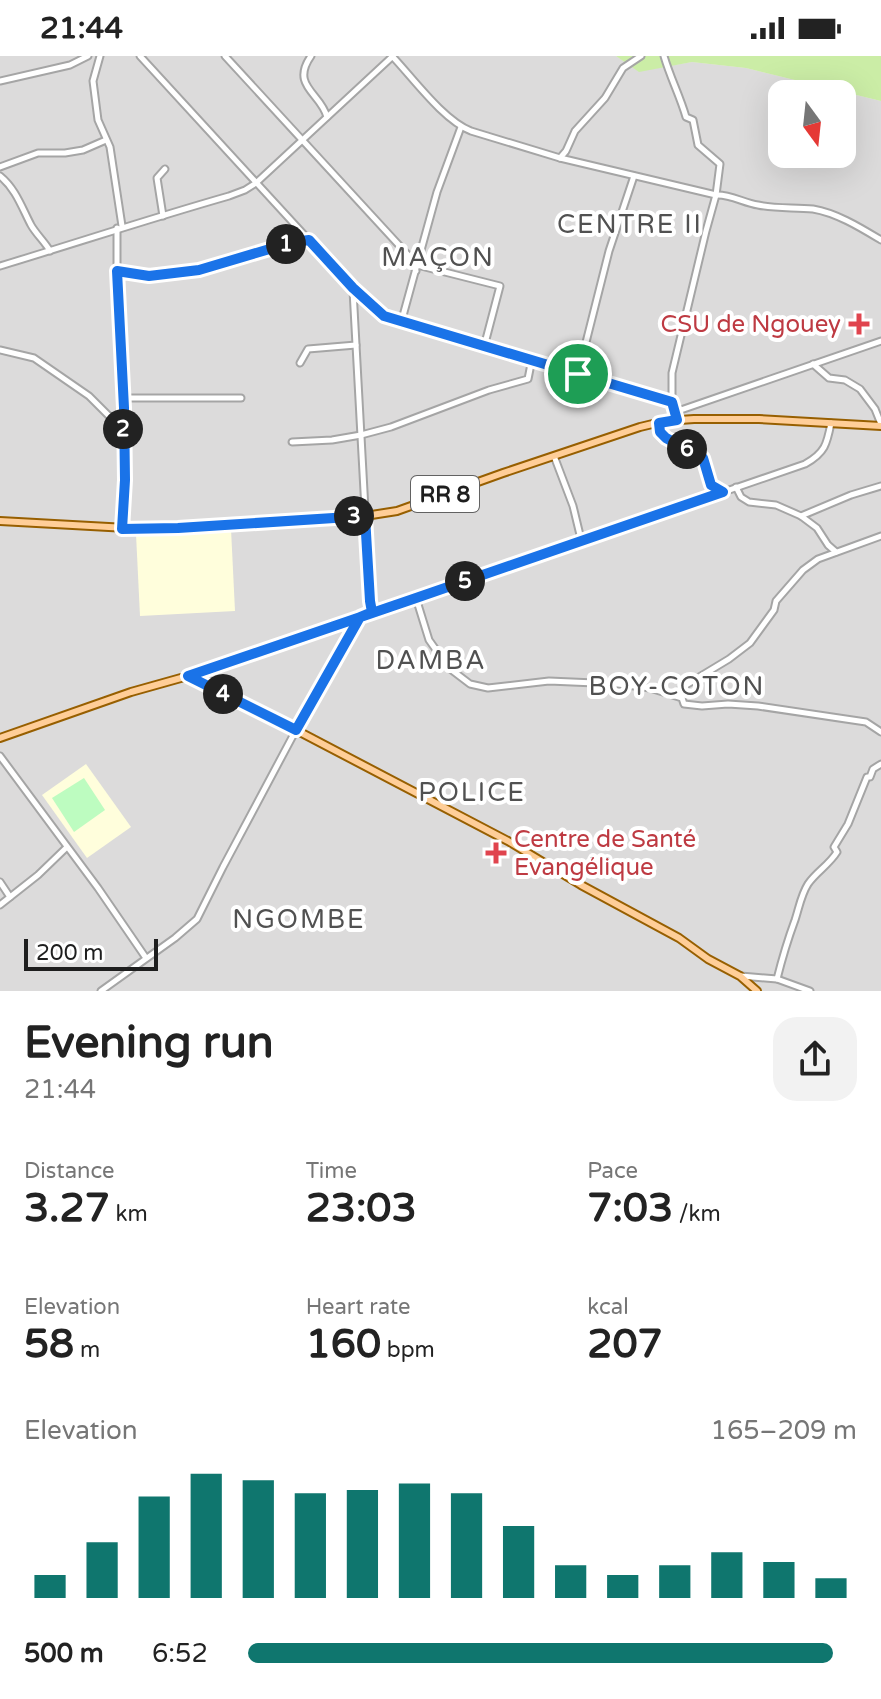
<!DOCTYPE html>
<meta charset="utf-8">
<style>
body{margin:0;font-family:"Varela Round",sans-serif;background:#f2f2f2;color:#222;height:100vh;display:flex;flex-direction:column;font-size:30px;white-space:nowrap}
*{box-sizing:border-box;margin:0}
p{font-size:26px;color:#767676}
.icon{flex:none;width:44px;height:44px;fill:none;stroke:currentColor;stroke-width:2;stroke-linecap:round;stroke-linejoin:round}
.map{position:relative;height:935px;overflow:hidden}
.panel{display:flex;flex-direction:column;background:#fff;flex:1}
.panel>*{flex:none}
.needle{width:52px;rotate:165deg}
.fabs{position:absolute;left:768px;top:24px;display:grid;gap:16px}
.fabs a{display:grid;place-items:center;width:88px;height:88px;border-radius:16px;background:#fff;box-shadow:0 8px 32px #0002;font-size:40px}
.scale{position:absolute;left:24px;bottom:20px;width:134px;box-sizing:border-box;padding-left:8px;border:4px solid #1e1e1e;border-top:0;font-size:22px;line-height:28px;white-space:nowrap;color:#1e1e1e;-webkit-text-stroke:6px #fff;paint-order:stroke}
.pin{position:absolute;display:grid;place-items:center;width:68px;height:68px;color:#fff;margin:-34px;border:4px solid #fff;border-radius:50%;box-shadow:0 2px 8px #0007}
.km{position:absolute;width:40px;height:40px;margin:-20px;border-radius:50%;background:#222;color:#fff;font-size:22px;line-height:40px;text-align:center}
.round{display:grid;place-items:center;flex:none;width:84px;height:84px;border-radius:24px;background:#f2f2f2}
.overview{display:flex;align-items:center;justify-content:space-between;height:136px;padding:0 24px}
h1{font-size:44px;font-weight:800;line-height:60px}
.figures{display:grid;grid-template-columns:repeat(3,1fr);gap:12px;height:136px;padding:8px 24px}
.figures div{display:grid;align-content:center}
.figures b{font-size:40px;font-weight:800}
.figures small{font-size:22px;font-weight:400}
.figures p{font-size:22px}
.chart{height:224px;padding:16px 24px}
.chart p{display:flex;justify-content:space-between}
.chart svg{width:100%;height:144px;margin-top:8px;stroke:#0f766e;stroke-width:6}
ul{padding:0 24px;list-style:none;font-size:26px}
li{display:grid;grid-template-columns:128px 96px 1fr;align-items:center;height:60px}
li i{height:20px;border-radius:10px;background:#0f766e}
.status{display:flex;justify-content:space-between;align-items:center;height:56px;padding:0 40px;background:#fff;direction:ltr}
.status svg{height:22px;fill:currentColor}
.map>svg:first-child{display:block}
.residential{fill:#dcdbdb;fill-rule:evenodd}
.education{fill:#fffedc}
.grass{fill:#cbeda6}
.park{fill:#bdfcc0}
.lines{fill:none;stroke-linecap:round;stroke-linejoin:round}
.minor-casing{stroke:#a5a5a5;stroke-width:9}
.major-casing{stroke:#975f00;stroke-width:10}
.minor{stroke:#fff;stroke-width:5}
.major{stroke:#ffce98;stroke-width:6}
.route-casing{stroke:#fff;stroke-width:16}
.route{stroke:#1a73e8;stroke-width:10}
.health-dot{fill:#e0444e;stroke:#fff;stroke-width:3}
.labels{text-anchor:middle;stroke-width:8;stroke-linejoin:round;paint-order:stroke}
.shield{fill:#fff;stroke:#626262;stroke-width:2}
.shield-label{font-size:22px;font-weight:bold;fill:#1e1e1e}
.health-label{font-size:24px;fill:#be3a42;stroke:#fff;text-anchor:end}
.neighbourhood-label{font-size:26px;letter-spacing:2px;fill:#515151;stroke:#fff}
</style>
<div class="status"><b>21:44</b><svg viewBox="0 0 49 12"><path d="M0 12V9h3v3zM5 12V6h3v6zM10 12V3h3v9zM15 12V0h3v12zM26 1h20v11H26zM47 4h2v5h-2z"/></svg></div>
<div class="map">
<svg width="881" height="935" viewBox="0 0 881 935">
<rect width="100%" height="100%" fill="#efebe3"/>
<!-- residential -->
<path class="residential" d="M0,0H616L639,15L692,6L746,12L881,45V935H0ZM782,38H842V98H782Z"/>
<!-- education -->
<g class="education">
<polygon points="231,473 235,555 140,560 136,478"/>
<polygon points="86,708 131,771 87,802 42,739"/>
</g>
<!-- grass -->
<polygon class="grass" points="616,0 881,0 881,45 746,12 692,6 639,16"/>
<!-- park -->
<polygon class="park" points="84,722 105,754 74,776 52,742"/>
<g class="lines">
<defs>
<g id="minor">
<polyline points="100,0 93,25 98,64 110,91 122,170"/>
<polyline points="140,0 353,232 384,260 672,346 677,364"/>
<polyline points="225,0 408,199 416,215"/>
<path d="M311,0C290,30 321,37 327,61"/>
<path d="M392,0C413,22 443,64 471,75L560,102L716,139C730,138 744,147 758,149C776,153 795,151 813,153C837,157 861,172 881,184"/>
<path d="M664,0C670,21 680,40 686,61L693,64L698,89L720,108L716,139L706,175L672,317V346"/>
<polyline points="0,25 70,9 88,0"/>
<polyline points="560,102 566,95 575,75 605,42 623,12 641,0"/>
<polyline points="0,111 38,97 65,97 83,94 106,84"/>
<path d="M0,120C16,133 22,152 31,169C36,178 45,186 50,195"/>
<polyline points="163,160 157,122 165,113"/>
<polyline points="117,172 117,215 124,342 125,424 122,473"/>
<polyline points="417,209 500,230 484,291"/>
<path d="M0,210C76,187 152,162 229,140L245,134L256,127L393,0"/>
<polyline points="117,215 149,220 199,214 293,186 309,184"/>
<polyline points="353,234 370,545 372,556"/>
<polyline points="401,267 437,136 461,71"/>
<polyline points="0,294 34,302 89,340 116,367 123,369"/>
<polyline points="300,307 308,293 356,289"/>
<polyline points="813,308 829,322 845,324 860,333 875,353 881,368"/>
<polyline points="578,318 609,195 634,120"/>
<polyline points="124,342 241,342"/>
<polyline points="675,356 881,285"/>
<polyline points="659,367 660,376 666,382 703,402 711,429 722,436"/>
<polyline points="292,386 332,384 361,379 391,371 489,334 528,323 532,303"/>
<polyline points="554,400 573,450 580,479 583,483"/>
<polyline points="736,431 741,441 749,446 776,449 801,460 817,472 828,489 836,496"/>
<polyline points="801,460 851,439 881,430"/>
<polyline points="416,542 429,584 449,612 470,628 488,632 549,625 618,628 650,632 682,642 684,648 702,650 728,648 758,650 866,666 881,676"/>
<path d="M189,620L805,408C825,397 827,388 831,367"/>
<polyline points="682,642 681,632 729,603 750,587 774,554 776,545 803,514 818,503 881,480"/>
<polyline points="0,700 98,832 146,902"/>
<polyline points="0,826 10,841"/>
<polyline points="0,849 38,819 67,791"/>
<polyline points="741,920 777,923 810,935"/>
<path d="M777,923C782,903 788,883 795,864C799,852 801,839 808,828C816,816 829,809 837,796L834,791L848,768L867,721H870L873,713L881,708"/>
<polyline points="101,935 175,882 197,863 223,811 296,674 359,561"/>
</g>
<g id="major">
<polyline points="0,465 145,473 365,460 397,455 503,417 640,371 665,365 694,363 759,363 881,370"/>
<polyline points="0,682 131,636 188,620 296,674 508,785 581,829 679,882 708,903 740,920 757,935"/>
</g>
</defs>
<!-- minor casing -->
<use href="#minor" class="minor-casing"/>
<!-- major casing -->
<use href="#major" class="major-casing"/>
<!-- minor -->
<use href="#minor" class="minor"/>
<!-- major -->
<use href="#major" class="major"/>
</g>
<g class="lines">
<defs>
<polyline id="route" points="578,318 384,260 353,232 309,184 293,186 199,214 149,220 117,215 124,352 125,424 122,473 178,472 365,460 370,545 372,556 360,561 296,674 188,620 416,542 723,436 711,429 703,402 666,382 660,376 659,367 677,364 672,346 578,318"/>
</defs>
<!-- route casing -->
<use href="#route" class="route-casing"/>
<!-- route -->
<use href="#route" class="route"/>
</g>
<!-- markers -->
<g class="health-dot">
<path d="M855 256h8v8h8v8h-8v8h-8v-8h-8v-8h8z"/>
<path d="M492 785h8v8h8v8h-8v8h-8v-8h-8v-8h8z"/>
</g>
<g class="labels">
<!-- shield labels -->
<rect class="shield" x="411" y="420" width="68" height="36" rx="6"/>
<g class="shield-label">
<text x="445" y="446">RR 8</text>
</g>
<!-- health labels -->
<g class="health-label">
<text x="841" y="276">CSU de Ngouey</text>
<text x="514" y="791" text-anchor="start">Centre de Santé<tspan x="514" dy="28">Evangélique</tspan></text>
</g>
<!-- neighbourhood labels -->
<g class="neighbourhood-label">
<text x="630" y="177">CENTRE II</text>
<text x="438" y="210">MAÇON</text>
<text x="431" y="613">DAMBA</text>
<text x="677" y="639">BOY-COTON</text>
<text x="472" y="745">POLICE</text>
<text x="299" y="872">NGOMBE</text>
</g>
</g>
</svg>
<div class="fabs">
<a><svg class="needle" viewBox="-14 -14 28 28"><path d="M0-13l5 13h-10z" fill="#e53935"/><path d="M0 13l5-13h-10z" fill="#767676"/></svg></a>
</div>
<div class="scale">200 m</div>
<div class="pin" style="left:578px;top:318px;background:#1e9e55"><svg class="icon" aria-label="arrive" viewBox="0 0 24 24"><path d="M6 21V4h12l-3 4 3 4H6"/></svg></div>
<b class="km" style="left:286px;top:188px">1</b>
<b class="km" style="left:123px;top:373px">2</b>
<b class="km" style="left:354px;top:460px">3</b>
<b class="km" style="left:223px;top:638px">4</b>
<b class="km" style="left:465px;top:525px">5</b>
<b class="km" style="left:687px;top:393px">6</b>
</div>
<section class="panel">
<div class="overview"><div><h1>Evening run</h1><p>21:44</p></div><a class="round"><svg class="icon" aria-label="share" viewBox="0 0 24 24"><path d="M12 15V3M7 8l5-5 5 5M5 13v7h14v-7"/></svg></a></div>
<div class="figures">
<div><p>Distance</p><b>3.27<small> km</small></b></div>
<div><p>Time</p><b>23:03</b></div>
<div><p>Pace</p><b>7:03<small> /km</small></b></div>
</div>
<div class="figures">
<div><p>Elevation</p><b>58<small> m</small></b></div>
<div><p>Heart rate</p><b>160<small> bpm</small></b></div>
<div><p>kcal</p><b>207</b></div>
</div>
<div class="chart"><p><span>Elevation</span>165–209 m</p>
<svg viewBox="0 0 160 44" preserveAspectRatio="none"><path d="M5 44V37M15 44V27M25 44V13M35 44V6M45 44V8M55 44V12M65 44V11M75 44V9M85 44V12M95 44V22M105 44V34M115 44V37M125 44V34M135 44V30M145 44V33M155 44V38"/></svg>
</div>
<ul>
<li><b>500 m</b>6:52<i style="width:96%"></i></li>
</ul>
</section>
